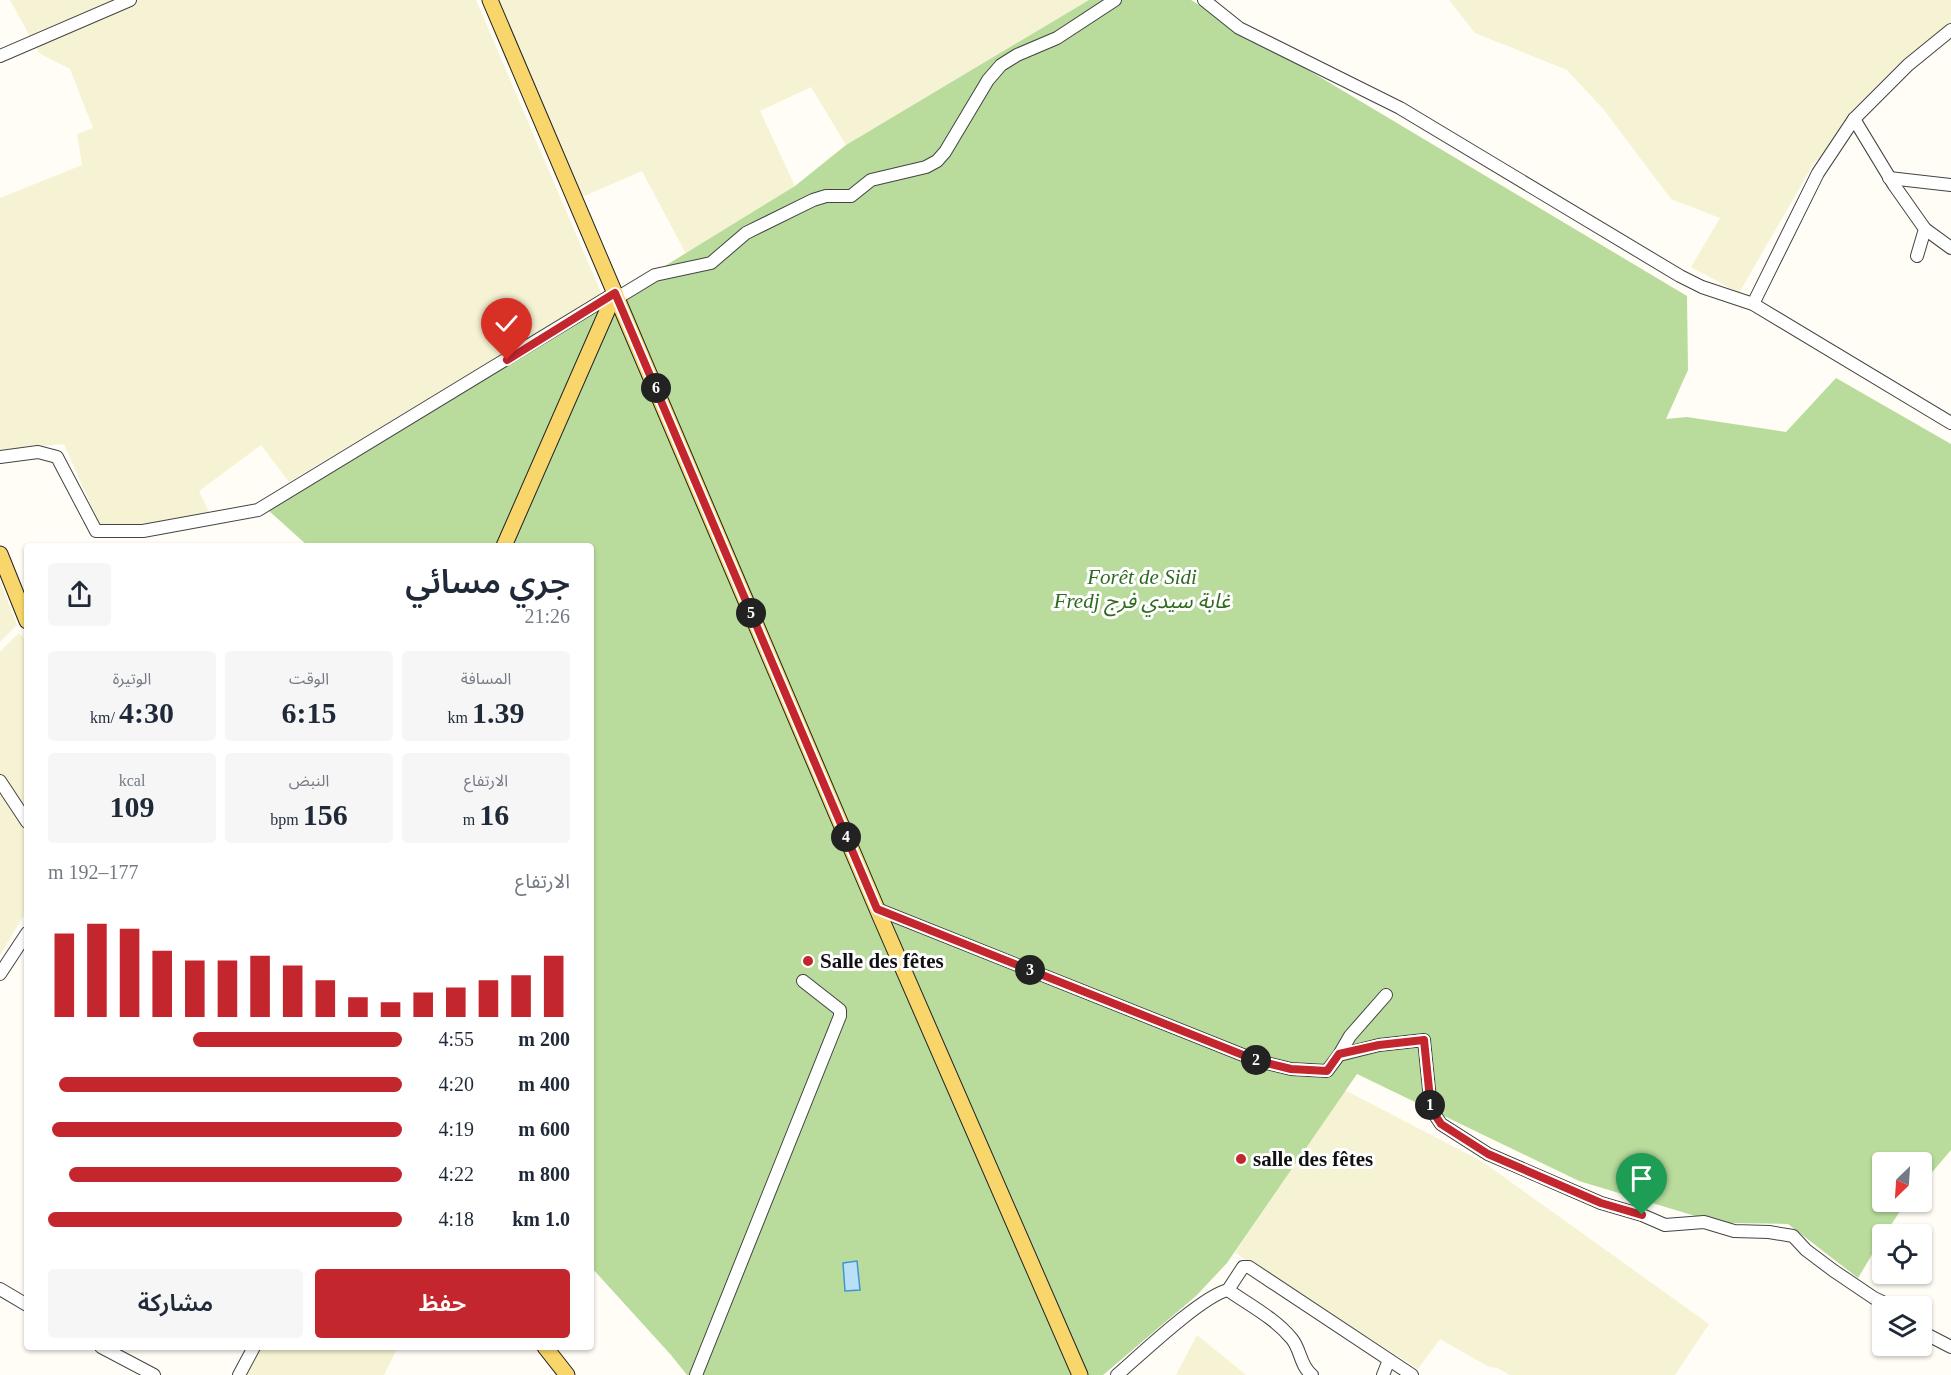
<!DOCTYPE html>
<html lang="ar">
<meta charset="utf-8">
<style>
body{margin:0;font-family:"Times New Roman","Noto Sans Arabic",serif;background:#f6f6f7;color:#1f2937;direction:rtl;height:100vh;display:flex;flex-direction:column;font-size:22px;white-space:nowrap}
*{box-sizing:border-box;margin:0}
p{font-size:20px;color:#747a83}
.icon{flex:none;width:33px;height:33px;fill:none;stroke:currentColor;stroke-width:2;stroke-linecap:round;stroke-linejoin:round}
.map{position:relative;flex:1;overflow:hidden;direction:ltr}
.drawer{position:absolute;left:24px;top:543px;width:570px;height:807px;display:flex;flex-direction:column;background:#fff;border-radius:6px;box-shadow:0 2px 4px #0004;direction:rtl}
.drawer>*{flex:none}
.needle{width:39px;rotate:205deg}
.tools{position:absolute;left:1872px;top:1152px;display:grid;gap:12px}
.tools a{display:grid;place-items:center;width:60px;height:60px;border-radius:6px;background:#fff;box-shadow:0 2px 4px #0004;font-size:30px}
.pin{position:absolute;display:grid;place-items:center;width:51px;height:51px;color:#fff;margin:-62px -26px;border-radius:50% 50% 50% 0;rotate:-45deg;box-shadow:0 0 6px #0007}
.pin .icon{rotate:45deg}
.km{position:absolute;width:30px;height:30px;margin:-15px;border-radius:50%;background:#222;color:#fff;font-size:16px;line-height:30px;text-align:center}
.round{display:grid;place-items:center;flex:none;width:63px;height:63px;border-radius:6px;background:#f6f6f7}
.headline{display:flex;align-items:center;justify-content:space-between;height:102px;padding:0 24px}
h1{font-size:33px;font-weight:600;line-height:45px}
.metrics{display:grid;grid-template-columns:repeat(3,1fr);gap:9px;height:102px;padding:6px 24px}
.metrics div{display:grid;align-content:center;border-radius:6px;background:#f6f6f7;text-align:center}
.metrics b{font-size:30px;font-weight:600}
.metrics small{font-size:16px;font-weight:400}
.metrics p{font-size:16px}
.chart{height:168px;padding:12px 24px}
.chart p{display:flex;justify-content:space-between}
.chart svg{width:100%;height:108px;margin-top:6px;stroke:#c4262e;stroke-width:6}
.action{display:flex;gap:12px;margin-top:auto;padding:12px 24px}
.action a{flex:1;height:69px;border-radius:6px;background:#c4262e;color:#fff;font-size:24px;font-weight:600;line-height:69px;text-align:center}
.action a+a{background:#f6f6f7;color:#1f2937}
ul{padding:0 24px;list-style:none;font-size:20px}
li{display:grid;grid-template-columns:96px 72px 1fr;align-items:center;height:45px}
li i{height:15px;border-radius:8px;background:#c4262e}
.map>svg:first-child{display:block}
.farmland{fill:#f6f3d4}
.forest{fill:#b9dc9c}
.water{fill:#b9e0f7;stroke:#3f96cf;stroke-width:1.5}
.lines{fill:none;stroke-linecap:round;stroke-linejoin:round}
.minor-casing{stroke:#444;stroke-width:14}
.major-casing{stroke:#222;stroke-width:17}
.minor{stroke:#fff;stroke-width:12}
.major{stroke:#f9d66b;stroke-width:15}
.route-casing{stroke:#fff;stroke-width:12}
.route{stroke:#c4262e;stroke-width:8}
.poi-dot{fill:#c4262e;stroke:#fff;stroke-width:2}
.labels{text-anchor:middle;stroke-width:6;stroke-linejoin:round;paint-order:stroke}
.park-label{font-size:21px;font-style:italic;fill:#2f6b1f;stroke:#fff}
.poi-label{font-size:21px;font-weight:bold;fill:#111;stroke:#fff;text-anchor:start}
</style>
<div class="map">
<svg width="1951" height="1375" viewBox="0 0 1951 1375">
<rect width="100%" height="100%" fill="#fffdf5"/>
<!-- farmland -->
<g class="farmland">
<polygon points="10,0 476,0 602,295 289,482 261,445 199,491 213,520 101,528 64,444 0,450 0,198 82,165 77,134 93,128 70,69 39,53"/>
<polygon points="496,0 1089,0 846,145 811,87 760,111 795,186 686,254 642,171 582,197"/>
<polygon points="1449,0 1951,0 1951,31 1814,163 1739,293 1691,267 1720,218 1671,199 1604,110 1567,70 1475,33"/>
<polygon points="0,581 17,625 0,642"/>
<polygon points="19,633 27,641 27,910 0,955 0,652"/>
<polygon points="1341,1088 1483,1162 1709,1324 1675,1375 1510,1375 1497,1368 1489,1367 1440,1339 1418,1369 1235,1253"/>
<polygon points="1197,1335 1246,1375 1176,1375"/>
<polygon points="256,1347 398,1347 384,1375 242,1375"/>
</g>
<!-- forest -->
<polygon class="forest" points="1089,0 1191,0 1687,296 1688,370 1666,419 1687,417 1786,432 1836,378 1951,444 1951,1150 1922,1184 1922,1162 1882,1162 1882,1202 1906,1202 1885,1234 1882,1234 1882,1238 1858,1278 1788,1224 1730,1223 1702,1218 1579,1181 1357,1074 1227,1263 1196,1296 1103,1375 687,1375 671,1355 591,1267 591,546 308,546 268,510 795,186 846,145"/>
<!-- water -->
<polygon class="water" points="857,1261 860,1290 845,1291 843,1263"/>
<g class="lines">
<defs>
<g id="minor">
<polyline points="1204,0 1239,28 1400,108 1680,276 1702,287 1753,304 1951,423"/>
<polyline points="0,56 130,0"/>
<polyline points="1854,119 1894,185 1925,229 1917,256"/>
<polyline points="1889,178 1951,185"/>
<polyline points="1925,229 1951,248"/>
<polyline points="622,295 655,275 711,263 746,233 813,200 826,196 851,196 871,180 926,167 937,161 945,152 988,80 1001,65 1017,55 1057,38 1115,0"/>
<polyline points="1753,304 1818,173 1854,119 1908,65 1951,30"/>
<polyline points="0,457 38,452 57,457 96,531 143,531 258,510 615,293"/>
<polyline points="0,781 27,822"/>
<polyline points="877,909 1258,1061 1291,1069 1327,1071 1339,1055 1379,1045 1424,1040 1431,1109 1441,1124 1488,1154 1601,1203 1642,1215 1665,1225 1704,1222 1734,1231 1769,1232 1793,1236 1806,1250 1834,1271 1874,1298 1891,1306"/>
<polyline points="0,974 27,933"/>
<polyline points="1339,1055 1350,1036 1386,995"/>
<polyline points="0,1289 27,1305"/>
<path d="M1228,1290C1249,1305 1275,1318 1292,1339C1301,1350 1300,1366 1312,1375"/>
<polyline points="1922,1332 1951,1347"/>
<polyline points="101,1347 154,1375"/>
<polyline points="239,1375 254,1347"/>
<polyline points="696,1375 840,1016 840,1010 803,981"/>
<path d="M1117,1375C1140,1355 1202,1296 1228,1290L1243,1267H1249L1412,1375"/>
<polyline points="1383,1375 1389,1360"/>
</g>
<g id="major">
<polyline points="490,0 880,916 1080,1375"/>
<polyline points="504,546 615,293"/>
<polyline points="0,554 27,621"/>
<polyline points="545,1347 567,1375"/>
</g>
</defs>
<!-- minor casing -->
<use href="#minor" class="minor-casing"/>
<!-- major casing -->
<use href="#major" class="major-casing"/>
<!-- minor -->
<use href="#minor" class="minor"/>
<!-- major -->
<use href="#major" class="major"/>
</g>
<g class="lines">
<defs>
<polyline id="route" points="507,360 615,293 877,909 1258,1061 1291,1069 1327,1071 1339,1054 1379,1045 1424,1040 1431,1109 1441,1124 1488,1154 1601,1203 1642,1215"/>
</defs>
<!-- route casing -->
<use href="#route" class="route-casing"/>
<!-- route -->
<use href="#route" class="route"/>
</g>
<!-- markers -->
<g class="poi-dot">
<circle cx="808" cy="961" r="6"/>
<circle cx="1241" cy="1159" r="6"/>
</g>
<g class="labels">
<!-- park labels -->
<g class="park-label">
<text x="1142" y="584">Forêt de Sidi<tspan x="1142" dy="24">Fredj غابة سيدي فرج</tspan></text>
</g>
<!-- poi labels -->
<g class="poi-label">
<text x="820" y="968">Salle des fêtes</text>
<text x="1253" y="1166">salle des fêtes</text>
</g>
</g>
</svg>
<div class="tools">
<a><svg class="needle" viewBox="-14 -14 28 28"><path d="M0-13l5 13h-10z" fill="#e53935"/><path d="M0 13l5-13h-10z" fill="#747a83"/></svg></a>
<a><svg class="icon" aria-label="locate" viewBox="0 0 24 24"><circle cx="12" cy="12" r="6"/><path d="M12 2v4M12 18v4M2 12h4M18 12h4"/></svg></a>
<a><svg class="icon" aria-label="layers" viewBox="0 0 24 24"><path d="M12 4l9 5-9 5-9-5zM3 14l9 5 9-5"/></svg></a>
</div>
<div class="pin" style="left:1642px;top:1215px;background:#1e9e55"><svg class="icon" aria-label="arrive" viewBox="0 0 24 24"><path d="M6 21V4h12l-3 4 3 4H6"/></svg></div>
<div class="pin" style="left:507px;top:360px;background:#d93025"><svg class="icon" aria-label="check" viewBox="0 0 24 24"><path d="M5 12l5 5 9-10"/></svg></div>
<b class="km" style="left:1430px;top:1105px">1</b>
<b class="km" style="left:1256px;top:1060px">2</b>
<b class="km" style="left:1030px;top:970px">3</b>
<b class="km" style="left:846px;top:837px">4</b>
<b class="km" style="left:751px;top:613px">5</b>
<b class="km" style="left:656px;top:388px">6</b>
<section class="drawer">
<div class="headline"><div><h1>جري مسائي</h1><p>21:26</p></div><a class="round"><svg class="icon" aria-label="share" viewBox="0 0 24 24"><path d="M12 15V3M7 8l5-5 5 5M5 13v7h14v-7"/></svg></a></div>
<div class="metrics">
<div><p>المسافة</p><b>1.39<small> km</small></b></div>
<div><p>الوقت</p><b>6:15</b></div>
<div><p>الوتيرة</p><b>4:30<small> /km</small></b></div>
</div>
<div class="metrics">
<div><p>الارتفاع</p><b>16<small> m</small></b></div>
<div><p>النبض</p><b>156<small> bpm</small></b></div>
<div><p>kcal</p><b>109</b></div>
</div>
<div class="chart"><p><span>الارتفاع</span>177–192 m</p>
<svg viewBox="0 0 160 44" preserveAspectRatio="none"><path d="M5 44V10M15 44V6M25 44V8M35 44V17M45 44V21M55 44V21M65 44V19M75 44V23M85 44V29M95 44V36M105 44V38M115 44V34M125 44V32M135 44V29M145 44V27M155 44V19"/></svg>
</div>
<ul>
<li><b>200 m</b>4:55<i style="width:59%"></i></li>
<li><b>400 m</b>4:20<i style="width:97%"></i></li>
<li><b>600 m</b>4:19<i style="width:99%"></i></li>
<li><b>800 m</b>4:22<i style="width:94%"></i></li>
<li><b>1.0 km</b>4:18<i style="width:100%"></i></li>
</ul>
<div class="action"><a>حفظ</a><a>مشاركة</a></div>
</section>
</div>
